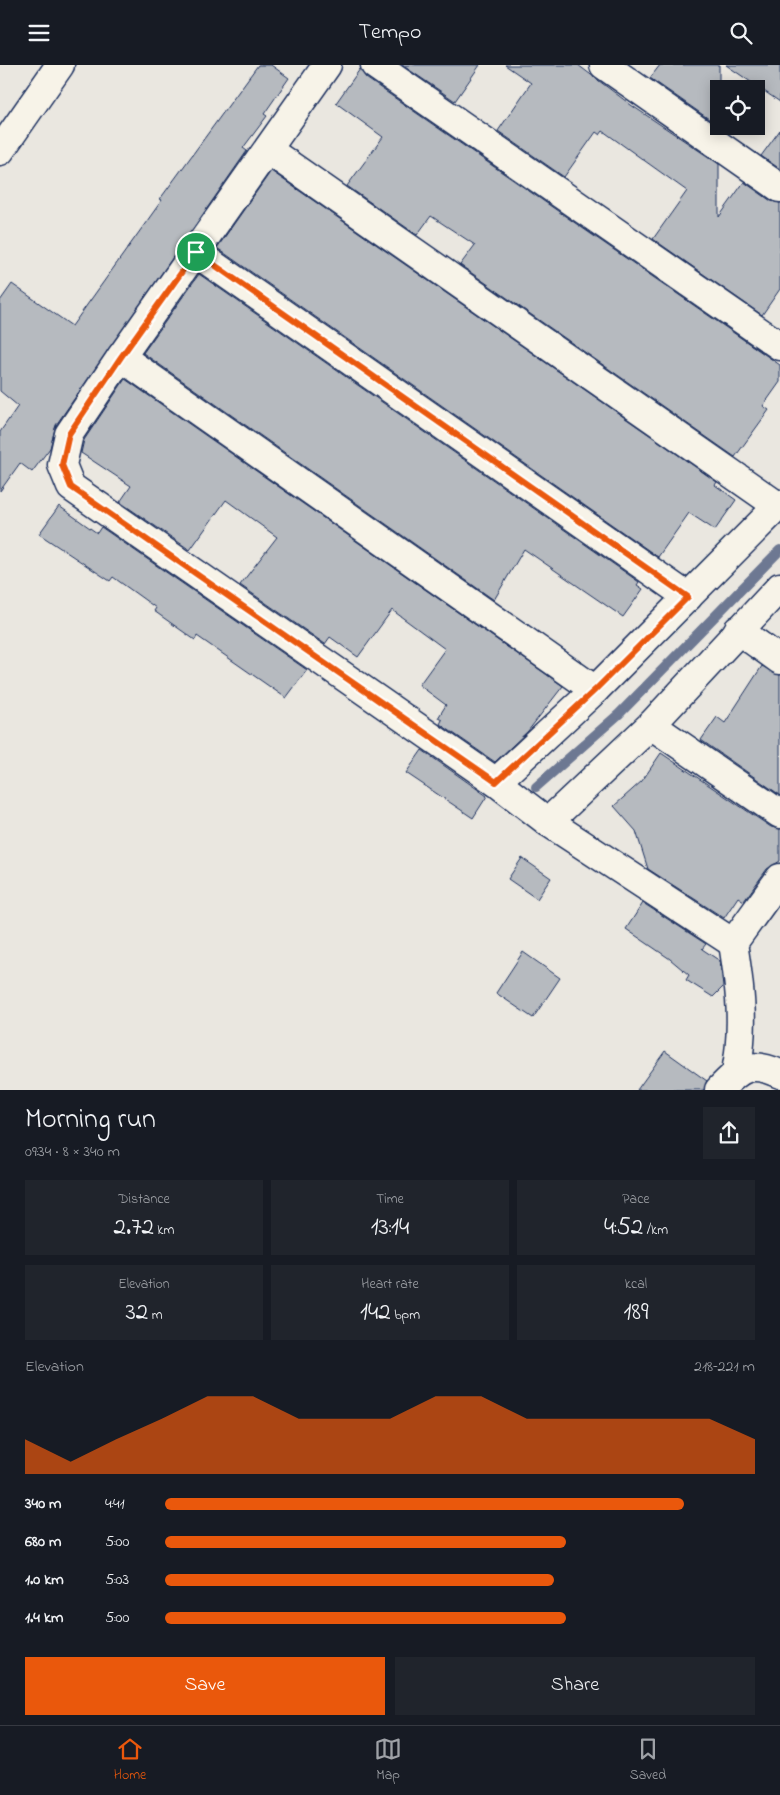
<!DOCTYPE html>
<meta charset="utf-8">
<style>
body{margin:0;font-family:"Indie Flower",sans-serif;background:#20242c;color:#f1f3f6;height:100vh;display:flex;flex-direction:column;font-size:19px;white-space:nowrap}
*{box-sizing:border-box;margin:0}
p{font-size:16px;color:#9ea1a6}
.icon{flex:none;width:28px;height:28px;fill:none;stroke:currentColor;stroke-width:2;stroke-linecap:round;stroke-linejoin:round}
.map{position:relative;height:1025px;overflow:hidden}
.drawer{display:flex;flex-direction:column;background:#171b24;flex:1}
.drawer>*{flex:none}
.tools{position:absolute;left:710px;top:15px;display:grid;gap:10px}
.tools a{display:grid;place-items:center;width:55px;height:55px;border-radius:0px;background:#171b24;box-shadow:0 2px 12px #0003;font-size:25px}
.pin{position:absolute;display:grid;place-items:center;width:42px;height:42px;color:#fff;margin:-21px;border:2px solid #fff;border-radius:50%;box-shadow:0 1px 5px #0007}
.round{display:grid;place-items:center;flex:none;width:52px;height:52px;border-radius:0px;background:#20242c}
.overview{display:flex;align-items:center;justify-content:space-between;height:85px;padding:0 25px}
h1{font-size:28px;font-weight:600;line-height:38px}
.figures{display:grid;grid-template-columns:repeat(3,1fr);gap:8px;height:85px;padding:5px 25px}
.figures div{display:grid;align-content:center;border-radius:0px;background:#20242c;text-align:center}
.figures b{font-size:25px;font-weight:600}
.figures small{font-size:14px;font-weight:400}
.figures p{font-size:14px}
.chart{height:140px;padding:10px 25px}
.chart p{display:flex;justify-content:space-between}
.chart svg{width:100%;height:90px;margin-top:5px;fill:#ea580c;opacity:.7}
.action{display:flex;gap:10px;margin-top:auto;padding:10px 25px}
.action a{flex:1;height:58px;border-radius:0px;background:#ea580c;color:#fff;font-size:20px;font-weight:600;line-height:58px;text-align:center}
.action a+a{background:#20242c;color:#f1f3f6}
ul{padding:0 25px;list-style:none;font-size:16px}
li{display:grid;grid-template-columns:80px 60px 1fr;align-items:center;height:38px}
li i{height:12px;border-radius:6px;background:#ea580c}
header{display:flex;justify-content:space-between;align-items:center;height:65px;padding:0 25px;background:#171b24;font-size:22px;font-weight:600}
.tab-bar{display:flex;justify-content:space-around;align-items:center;height:70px;border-top:1px solid #363941;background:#171b24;font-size:14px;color:#9ea1a6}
.tab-bar a{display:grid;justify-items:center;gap:2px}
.tab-bar .active{color:#ea580c}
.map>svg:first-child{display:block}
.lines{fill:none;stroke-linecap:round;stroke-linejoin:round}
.stream{stroke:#6d7892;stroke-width:10}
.building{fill:#b6babf;stroke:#1b2f5e}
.street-casing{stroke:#1b2f5e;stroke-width:31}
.street{stroke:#f7f3e8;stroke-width:28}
.route-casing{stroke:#fff;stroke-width:10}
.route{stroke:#ea580c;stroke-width:6}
</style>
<header><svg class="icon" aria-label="menu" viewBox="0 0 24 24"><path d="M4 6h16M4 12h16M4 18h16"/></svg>Tempo<svg class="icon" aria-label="search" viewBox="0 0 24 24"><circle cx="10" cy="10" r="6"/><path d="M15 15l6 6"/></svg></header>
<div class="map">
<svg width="780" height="1025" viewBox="0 0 780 1025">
<rect width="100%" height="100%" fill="#eae7e0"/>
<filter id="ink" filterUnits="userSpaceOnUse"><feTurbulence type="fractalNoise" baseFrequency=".02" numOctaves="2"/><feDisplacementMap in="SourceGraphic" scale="10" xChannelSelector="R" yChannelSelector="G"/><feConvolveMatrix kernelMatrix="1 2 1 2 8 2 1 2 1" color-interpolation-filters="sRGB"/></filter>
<g filter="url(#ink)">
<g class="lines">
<!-- stream -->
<polyline class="stream" points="536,722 619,649 780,485"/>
</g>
<!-- building -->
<g class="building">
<polygon points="258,0 271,0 289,13 264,49 267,51 243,83 247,86 56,360 50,383 32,407 20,398 0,426 0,367 18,341 0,326 0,236 12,219 72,261 162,135 160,134"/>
<polygon points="402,0 480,0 455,36"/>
<polygon points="505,0 578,0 631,40 719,99 719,152 744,117 771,136 780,138 780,224 762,250 653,174 687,126 603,66 600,70 596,67 564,112 498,66 531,18"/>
<polygon points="660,0 719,0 719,61 650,13"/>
<polygon points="726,0 780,0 780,37"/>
<polygon points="360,4 366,13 780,300 780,317 763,341 769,345 735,392 460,200 475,180 431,151 417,170 347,121 383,72 336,38"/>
<polygon points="780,65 780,104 761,91"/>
<polygon points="271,106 717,417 715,420 736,435 715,465 689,448 658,492 217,183"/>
<polygon points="199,209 639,517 637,520 643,524 623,552 524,484 494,535 143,288"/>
<polygon points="125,314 563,621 528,666 495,697 440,659 442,655 438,653 446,640 419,620 445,584 392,545 358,592 330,572 325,579 240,520 277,472 226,435 190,485 120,437 131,421 81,388 84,375"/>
<polygon points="59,441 97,468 101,462 307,605 286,633 197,571 195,575 154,546 156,543 113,512 110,516 39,469"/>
<polygon points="762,601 780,610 780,730 701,675 717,652 725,658"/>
<polygon points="422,685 487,731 473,753 406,708"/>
<polygon points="661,688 771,762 780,764 780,796 767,804 744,836 738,832 724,853 648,804 636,766 614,741 642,716"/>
<polygon points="522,793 551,813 537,834 508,814"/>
<polygon points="643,838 706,879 702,884 720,896 723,922 713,932 686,915 689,910 670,894 626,864"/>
<polygon points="523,887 560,913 533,953 496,928"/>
<polygon points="665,986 707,1016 704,1025 637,1025"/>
</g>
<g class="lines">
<defs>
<g id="street">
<polyline points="327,0 121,292 69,369 62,400 71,422 496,717 548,757 733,878 780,813"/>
<polyline points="375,0 780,281"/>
<polyline points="604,0 780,123"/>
<polyline points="268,85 778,441"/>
<polyline points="0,86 60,0"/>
<polyline points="195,187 688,532"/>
<polyline points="121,292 595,625"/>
<polyline points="738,565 780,595"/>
<polyline points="651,660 780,749"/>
<polyline points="496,717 595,625 780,439"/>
<polyline points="548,757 651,660 780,522"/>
<path d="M733,878C740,922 745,962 736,1007"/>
<path d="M719,1025C740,1003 750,995 780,1009"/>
</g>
</defs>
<!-- street casing -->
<use href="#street" class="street-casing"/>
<!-- street -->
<use href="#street" class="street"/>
</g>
</g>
<g class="lines" filter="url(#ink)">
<defs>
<polygon id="route" points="196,187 688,532 595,625 496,717 71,422 62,400 69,369 121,292"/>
</defs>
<!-- route casing -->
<use href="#route" class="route-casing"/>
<!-- route -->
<use href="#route" class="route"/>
</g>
</svg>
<div class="tools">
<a><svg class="icon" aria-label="locate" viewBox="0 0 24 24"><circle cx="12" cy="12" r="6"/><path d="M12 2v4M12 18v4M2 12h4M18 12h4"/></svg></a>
</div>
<div class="pin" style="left:196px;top:187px;background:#1e9e55"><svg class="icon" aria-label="arrive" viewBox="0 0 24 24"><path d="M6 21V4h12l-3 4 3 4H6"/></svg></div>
</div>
<section class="drawer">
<div class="overview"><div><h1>Morning run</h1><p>09:34 · 8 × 340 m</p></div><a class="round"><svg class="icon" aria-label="share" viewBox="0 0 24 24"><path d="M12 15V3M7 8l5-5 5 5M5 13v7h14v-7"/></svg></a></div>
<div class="figures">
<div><p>Distance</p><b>2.72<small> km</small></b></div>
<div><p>Time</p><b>13:14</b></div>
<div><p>Pace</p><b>4:52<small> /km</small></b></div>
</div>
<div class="figures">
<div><p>Elevation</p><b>32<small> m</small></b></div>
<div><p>Heart rate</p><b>142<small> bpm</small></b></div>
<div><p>kcal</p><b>189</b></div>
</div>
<div class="chart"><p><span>Elevation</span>218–221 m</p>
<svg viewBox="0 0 160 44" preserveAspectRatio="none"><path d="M0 44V27L10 38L20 27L30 17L40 6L50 6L60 17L70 17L80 17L90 6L100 6L110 17L120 17L130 17L140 17L150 17L160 27V44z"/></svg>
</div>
<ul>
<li><b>340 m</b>4:41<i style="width:88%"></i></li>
<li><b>680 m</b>5:00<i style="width:68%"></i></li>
<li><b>1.0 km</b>5:03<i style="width:66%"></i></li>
<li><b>1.4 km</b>5:00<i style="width:68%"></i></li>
</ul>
<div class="action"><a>Save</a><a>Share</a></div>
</section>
<nav class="tab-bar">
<a class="active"><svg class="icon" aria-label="home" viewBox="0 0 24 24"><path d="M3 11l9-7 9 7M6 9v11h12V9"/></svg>Home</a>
<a><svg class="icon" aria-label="map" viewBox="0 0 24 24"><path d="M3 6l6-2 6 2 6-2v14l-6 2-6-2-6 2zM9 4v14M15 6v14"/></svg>Map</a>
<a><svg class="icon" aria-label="saved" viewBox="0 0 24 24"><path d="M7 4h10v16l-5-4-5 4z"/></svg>Saved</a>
</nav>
